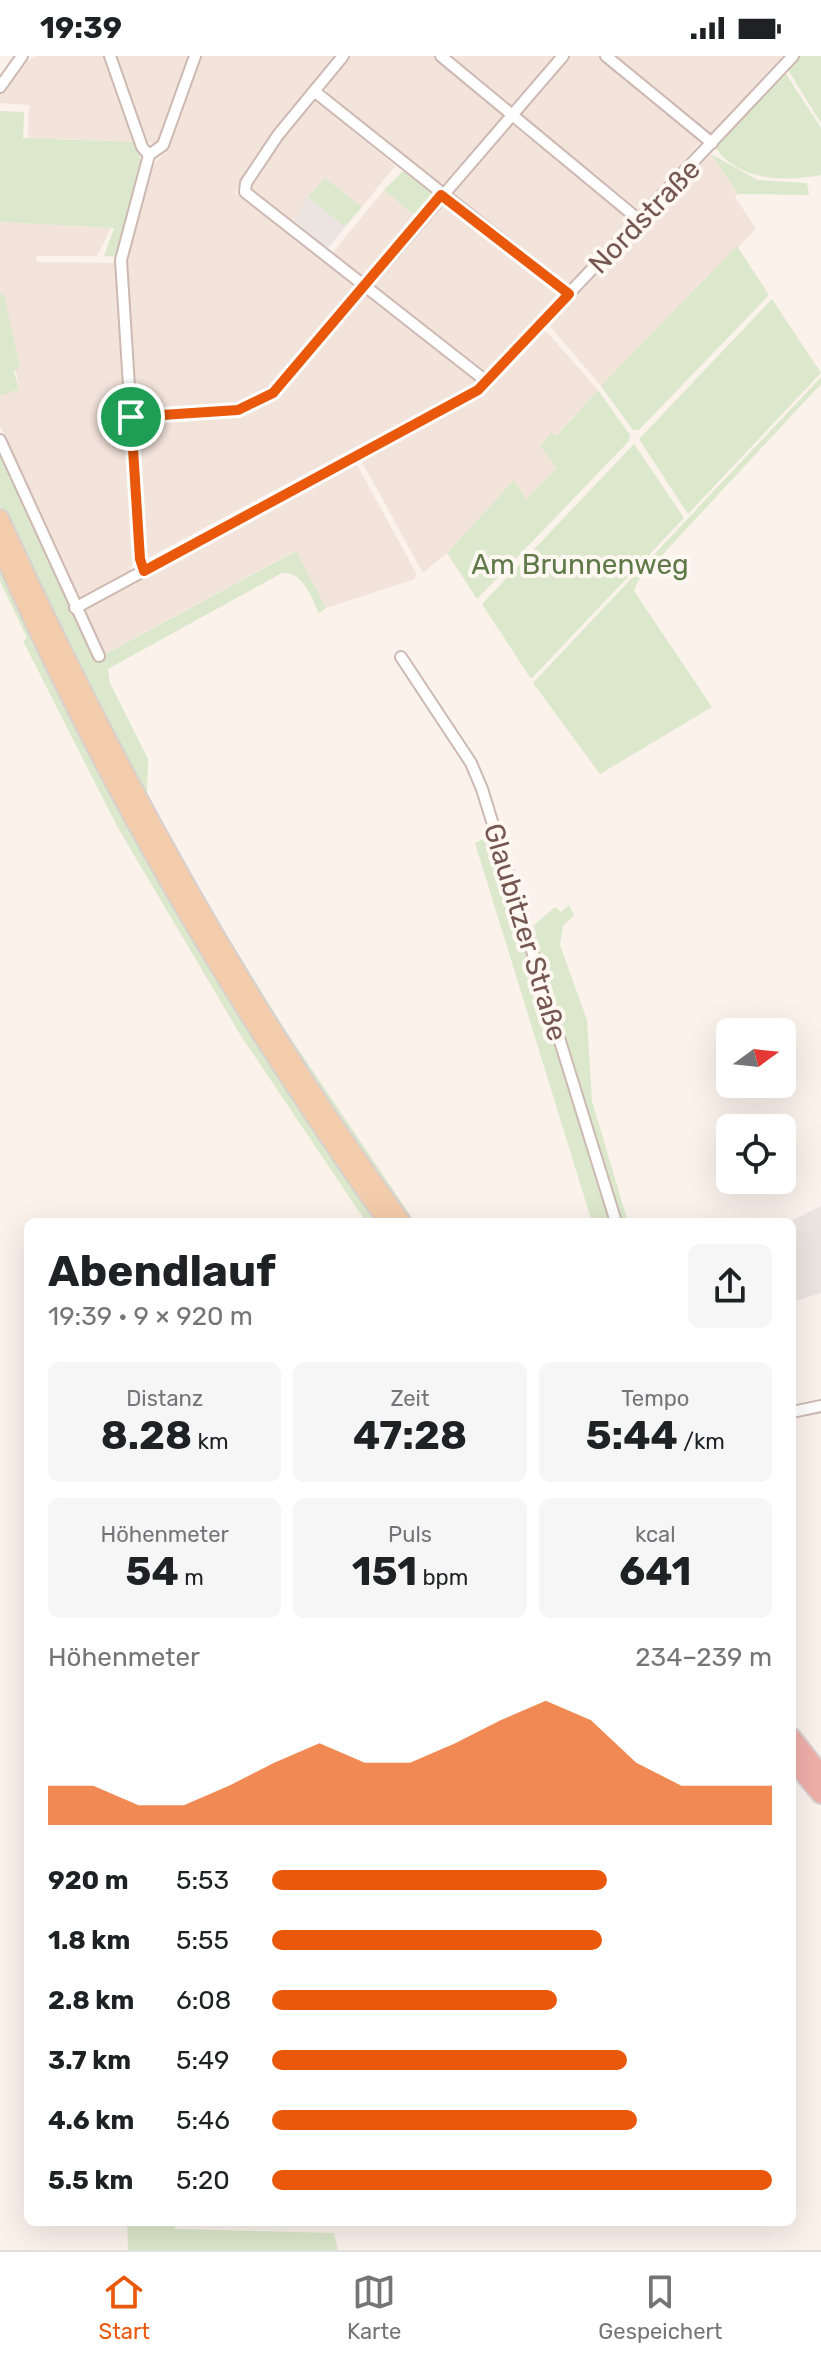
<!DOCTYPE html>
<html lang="de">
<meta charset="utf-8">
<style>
body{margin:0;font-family:Rubik,sans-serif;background:#f6f6f6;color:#202124;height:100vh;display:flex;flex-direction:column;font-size:30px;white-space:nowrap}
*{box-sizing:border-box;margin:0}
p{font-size:26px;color:#757577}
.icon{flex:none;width:44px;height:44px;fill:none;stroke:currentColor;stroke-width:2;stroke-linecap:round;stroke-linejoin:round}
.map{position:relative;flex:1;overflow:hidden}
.panel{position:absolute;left:24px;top:1162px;width:772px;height:1008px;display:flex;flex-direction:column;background:#fff;border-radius:12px;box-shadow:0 8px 32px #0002}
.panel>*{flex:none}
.needle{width:52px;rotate:75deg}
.buttons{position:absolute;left:716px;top:962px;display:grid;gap:16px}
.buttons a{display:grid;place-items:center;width:80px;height:80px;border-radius:12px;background:#fff;box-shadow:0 8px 32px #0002;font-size:40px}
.pin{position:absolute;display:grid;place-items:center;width:68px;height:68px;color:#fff;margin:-34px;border:4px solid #fff;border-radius:50%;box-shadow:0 2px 8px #0007}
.round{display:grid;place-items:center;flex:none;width:84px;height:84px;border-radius:12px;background:#f6f6f6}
.headline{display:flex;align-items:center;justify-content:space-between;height:136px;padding:0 24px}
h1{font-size:44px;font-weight:700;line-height:60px}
.figures{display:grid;grid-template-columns:repeat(3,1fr);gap:12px;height:136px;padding:8px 24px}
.figures div{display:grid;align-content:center;border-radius:12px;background:#f6f6f6;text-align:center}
.figures b{font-size:40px;font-weight:700}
.figures small{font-size:22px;font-weight:400}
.figures p{font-size:22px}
.chart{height:224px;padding:16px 24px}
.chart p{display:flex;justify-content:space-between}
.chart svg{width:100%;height:144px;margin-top:8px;fill:#ea580c;opacity:.7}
ul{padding:0 24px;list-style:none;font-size:26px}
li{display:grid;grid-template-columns:128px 96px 1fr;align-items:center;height:60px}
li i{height:20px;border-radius:10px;background:#ea580c}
.status{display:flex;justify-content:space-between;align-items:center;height:56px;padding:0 40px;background:#fff;direction:ltr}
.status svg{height:22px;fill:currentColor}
.dock{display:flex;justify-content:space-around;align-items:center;height:112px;border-top:2px solid #e0e0e0;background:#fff;font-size:22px;color:#757577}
.dock a{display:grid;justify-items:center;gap:4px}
.dock .active{color:#ea580c}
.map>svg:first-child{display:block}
.residential{fill:#f2e3db}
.industrial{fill:#ebe4e1}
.green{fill:#dce8cb}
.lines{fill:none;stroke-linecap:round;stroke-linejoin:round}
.street-casing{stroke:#cdb9b2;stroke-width:14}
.primary-casing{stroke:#d8d0ce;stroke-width:20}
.highway-casing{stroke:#d8d0ce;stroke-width:22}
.street{stroke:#fff;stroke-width:10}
.primary{stroke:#f3ccab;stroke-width:16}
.highway{stroke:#efafa9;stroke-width:18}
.route-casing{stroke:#fff;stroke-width:16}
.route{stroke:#ea580c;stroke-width:10}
.labels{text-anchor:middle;stroke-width:8;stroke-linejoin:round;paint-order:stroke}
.street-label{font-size:28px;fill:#755750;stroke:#fef7f2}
.park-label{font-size:28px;fill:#5f7949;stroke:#fef7f2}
</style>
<div class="status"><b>19:39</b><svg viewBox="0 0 49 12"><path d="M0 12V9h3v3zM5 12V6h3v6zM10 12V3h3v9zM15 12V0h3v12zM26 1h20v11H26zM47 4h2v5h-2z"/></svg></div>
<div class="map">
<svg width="821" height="2194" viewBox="0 0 821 2194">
<rect width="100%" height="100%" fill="#fbf2ec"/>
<!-- residential -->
<g class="residential">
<polygon points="36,0 106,0 135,86 28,82 29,49 0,47 0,37 22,8"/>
<polygon points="115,0 190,0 159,88 145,86"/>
<polygon points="199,0 336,0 270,79 235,137 355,228 355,232 270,332 239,348 139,354 126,229 128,189 151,110 166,96"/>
<polygon points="349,0 433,0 503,56 502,60 444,127 438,127 328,39 325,29"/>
<polygon points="449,0 556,0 511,50"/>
<polygon points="569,0 599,0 702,84 643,152 636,151 521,58"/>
<polygon points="615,0 786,0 710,78"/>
<polygon points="315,43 395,110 362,151 325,122 292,166 253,135 252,130 282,80"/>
<polygon points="510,67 629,160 630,164 569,229 453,139 453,135"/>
<polygon points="711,98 738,138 735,141 756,173 601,330 549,269"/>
<polygon points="384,134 415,160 366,219 361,221 335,201 334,195"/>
<polygon points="445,147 557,236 558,241 486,316 375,231 374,226 438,148"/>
<polygon points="0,166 111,172 97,200 36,200 37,206 116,207 135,502 130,514 79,542 0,370 0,340 19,333 4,239 0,238"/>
<polygon points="368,238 477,326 148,502 145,499 136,367 246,356 276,341"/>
<polygon points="545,274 598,334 555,380 540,389 558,411 525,444 513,425 447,497 423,517 361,404 483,339"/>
<polygon points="356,407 416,517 415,523 326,552 295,495 101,600 83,559 86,552"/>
</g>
<!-- industrial -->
<g class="industrial">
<polygon points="308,141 345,171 329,191 326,192 292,166"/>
<polygon points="821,1150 821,1237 792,1246 789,1166"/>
</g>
<!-- green -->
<g class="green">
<polygon points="797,0 821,0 821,67 787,12"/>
<path d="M784,15L821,72V119C784,126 738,125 715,91Z"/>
<polygon points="0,55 24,56 23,82 135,86 142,107 116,201 104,200 114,172 0,166"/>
<polygon points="711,98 758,124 807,127 809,139 738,138"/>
<polygon points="403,115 431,136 431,142 415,160 384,134"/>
<polygon points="325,122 362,151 345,171 308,141"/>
<polygon points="737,190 769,239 639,374 633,374 601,330"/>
<polygon points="0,238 4,238 20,311 14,316 19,333 0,340"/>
<polygon points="772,243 821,317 688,458 639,383"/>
<polygon points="821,321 821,328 638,525 634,535 712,651 600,718 533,627"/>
<polygon points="598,334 630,379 629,385 477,543 447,497 514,424 526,443 557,412 540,390 551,377 556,380"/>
<polygon points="634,388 684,462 531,623 482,548"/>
<path d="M0,394L76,563L98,602L296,495L326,552L319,557C311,541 303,515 282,517L108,613L110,627L148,703L147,740L189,818L284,972L415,1166H408L330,1055L215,870L137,731L0,450Z"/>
<polygon points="0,506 379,1166 366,1166 241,980 118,772 23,585 27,582 0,525"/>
<polygon points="491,779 610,1166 592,1166 475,787"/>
<polygon points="569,849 574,859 563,870 560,889 587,964 592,1045 628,1166 620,1166 530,878 535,868 555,851 561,856"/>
<polygon points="127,2166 174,2166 175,2173 334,2177 338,2194 128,2194"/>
</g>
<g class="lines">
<defs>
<g id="street">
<polyline points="110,0 142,91 149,99"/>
<polyline points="343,0 278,79 246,127 245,136 486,325"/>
<polyline points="441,0 638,163"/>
<polyline points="606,0 712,87"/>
<polyline points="0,31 22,0"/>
<polyline points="314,35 569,238"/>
<polyline points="131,361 238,354 273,337 563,0"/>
<polyline points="0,384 99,600"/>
<polyline points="144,515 140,503 121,204 149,99 163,89 195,0"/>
<polyline points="75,552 478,334 793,0"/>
<polyline points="401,601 471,707 482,733 616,1166"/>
<polyline points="792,1356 821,1350"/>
</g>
<g id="primary">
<path d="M0,462C112,707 243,947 402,1166"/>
<path d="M0,491C103,729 238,955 387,1166"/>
</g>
<g id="highway">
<polyline points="792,1682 821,1719"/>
<polyline points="792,1703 821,1738"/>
</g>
</defs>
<!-- street casing -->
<use href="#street" class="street-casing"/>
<!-- primary casing -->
<use href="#primary" class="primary-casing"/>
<!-- highway casing -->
<use href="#highway" class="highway-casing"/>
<!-- street -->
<use href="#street" class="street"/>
<!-- primary -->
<use href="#primary" class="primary"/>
<!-- highway -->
<use href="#highway" class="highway"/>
</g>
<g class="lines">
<defs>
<polygon id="route" points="441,139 569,238 478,334 144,515 140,503 131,361 238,354 273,337"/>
</defs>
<!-- route casing -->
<use href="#route" class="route-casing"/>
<!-- route -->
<use href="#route" class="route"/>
</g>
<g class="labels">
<!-- street labels -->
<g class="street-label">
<text transform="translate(644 160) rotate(-46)" y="10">Nordstraße</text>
<text transform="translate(526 876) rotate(73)" y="10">Glaubitzer Straße</text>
</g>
<!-- park labels -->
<g class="park-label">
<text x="580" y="518">Am Brunnenweg</text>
</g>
</g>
</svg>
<div class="buttons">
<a><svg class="needle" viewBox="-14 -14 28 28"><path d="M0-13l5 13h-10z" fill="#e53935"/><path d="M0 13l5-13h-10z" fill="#757577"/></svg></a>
<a><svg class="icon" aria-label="locate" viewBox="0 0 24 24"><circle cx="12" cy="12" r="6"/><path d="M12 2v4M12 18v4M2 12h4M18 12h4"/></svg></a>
</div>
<div class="pin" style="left:131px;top:361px;background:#1e9e55"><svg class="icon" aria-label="arrive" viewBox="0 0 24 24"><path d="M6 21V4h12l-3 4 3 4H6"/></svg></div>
<section class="panel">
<div class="headline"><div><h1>Abendlauf</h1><p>19:39 · 9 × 920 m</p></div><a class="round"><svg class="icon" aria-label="share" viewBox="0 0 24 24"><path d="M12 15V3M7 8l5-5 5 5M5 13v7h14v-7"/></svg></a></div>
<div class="figures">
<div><p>Distanz</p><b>8.28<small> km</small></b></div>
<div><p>Zeit</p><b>47:28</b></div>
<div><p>Tempo</p><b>5:44<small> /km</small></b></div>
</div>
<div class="figures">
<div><p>Höhenmeter</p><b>54<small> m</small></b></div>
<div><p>Puls</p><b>151<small> bpm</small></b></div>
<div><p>kcal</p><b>641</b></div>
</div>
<div class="chart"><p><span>Höhenmeter</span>234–239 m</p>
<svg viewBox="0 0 160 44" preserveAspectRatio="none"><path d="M0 44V32L10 32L20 38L30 38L40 32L50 25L60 19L70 25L80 25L90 19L100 12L110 6L120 12L130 25L140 32L150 32L160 32V44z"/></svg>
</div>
<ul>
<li><b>920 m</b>5:53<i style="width:67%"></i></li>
<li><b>1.8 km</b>5:55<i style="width:66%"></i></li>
<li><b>2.8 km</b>6:08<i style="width:57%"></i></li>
<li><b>3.7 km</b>5:49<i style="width:71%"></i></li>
<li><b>4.6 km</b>5:46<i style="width:73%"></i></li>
<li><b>5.5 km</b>5:20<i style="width:100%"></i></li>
</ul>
</section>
</div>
<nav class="dock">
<a class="active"><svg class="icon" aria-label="home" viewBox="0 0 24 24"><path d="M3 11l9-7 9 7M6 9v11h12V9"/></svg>Start</a>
<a><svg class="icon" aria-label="map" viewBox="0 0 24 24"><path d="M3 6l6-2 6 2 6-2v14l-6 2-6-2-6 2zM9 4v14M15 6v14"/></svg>Karte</a>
<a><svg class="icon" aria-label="saved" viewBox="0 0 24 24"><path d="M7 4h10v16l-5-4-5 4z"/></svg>Gespeichert</a>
</nav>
